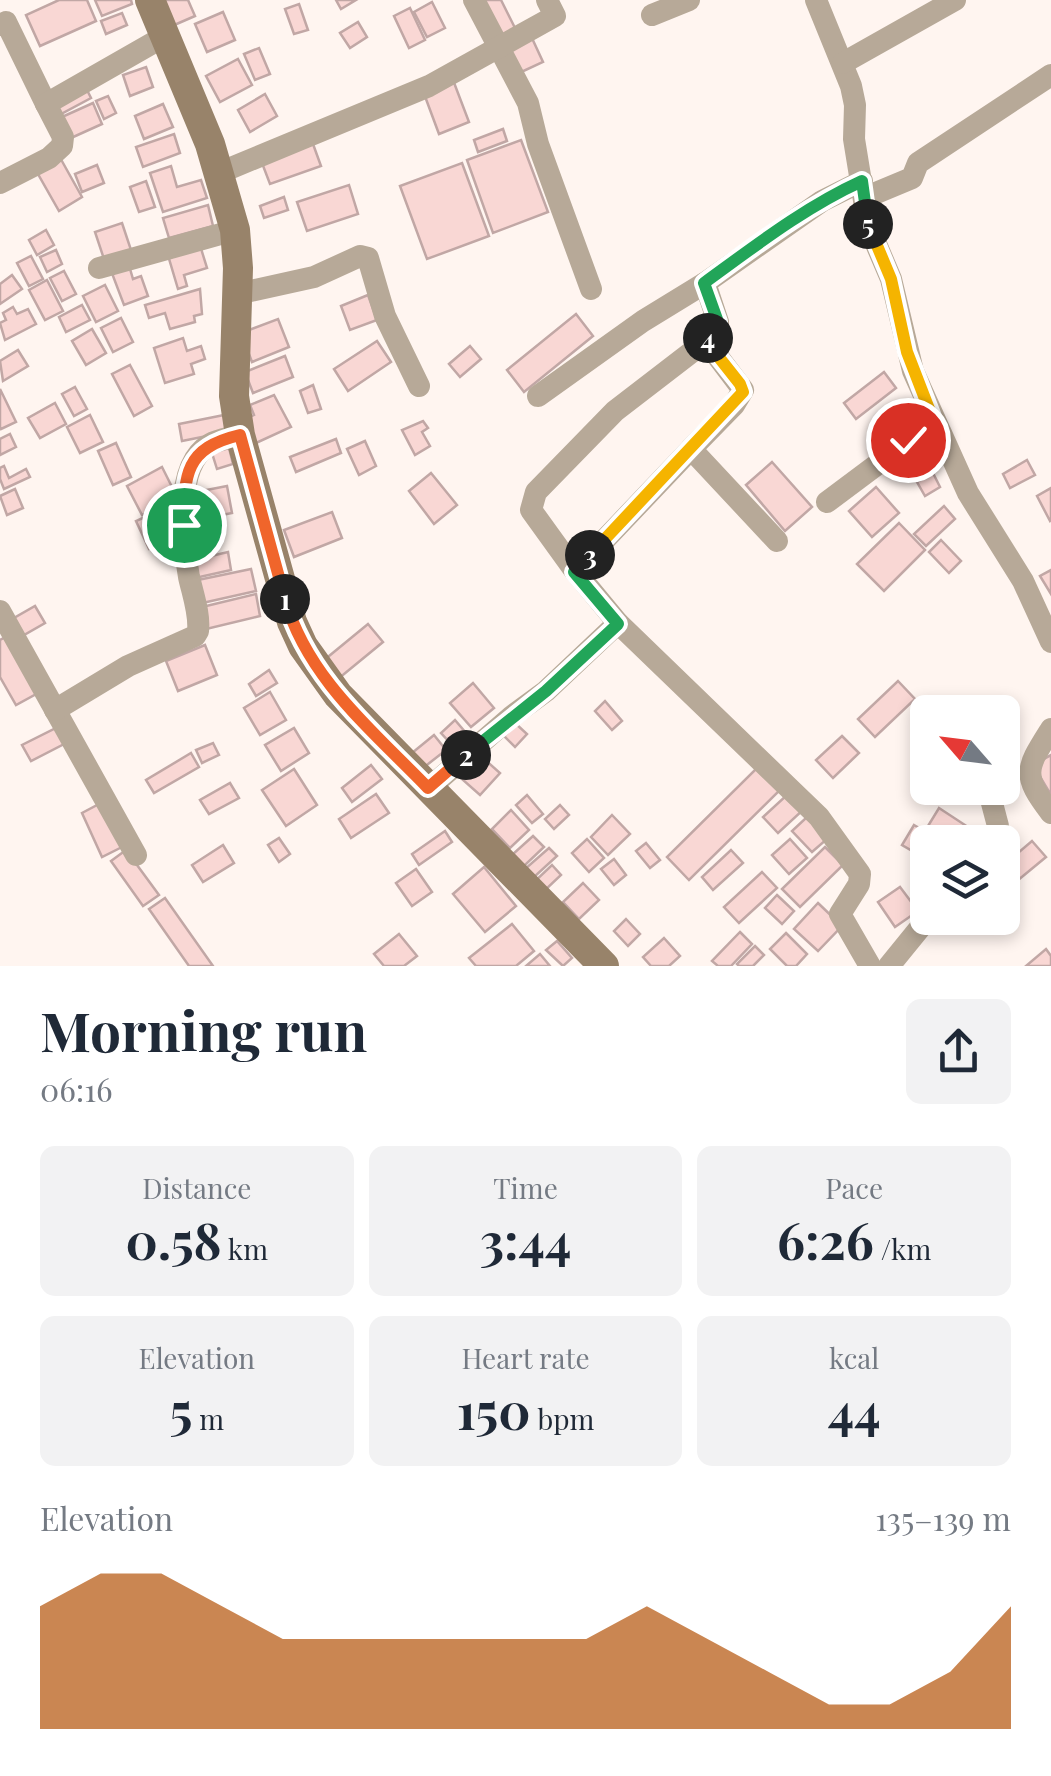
<!DOCTYPE html>
<meta charset="utf-8">
<style>
body{margin:0;font-family:"Playfair Display",serif;background:#f2f2f3;color:#1f2937;height:100vh;display:flex;flex-direction:column;font-size:38px;white-space:nowrap}
*{box-sizing:border-box;margin:0}
p{font-size:32px;color:#747a83}
.icon{flex:none;width:55px;height:55px;fill:none;stroke:currentColor;stroke-width:2;stroke-linecap:round;stroke-linejoin:round}
.map{position:relative;height:966px;overflow:hidden}
.sheet{display:flex;flex-direction:column;background:#fff;flex:1}
.sheet>*{flex:none}
.needle{width:65px;rotate:298deg}
.fabs{position:absolute;left:910px;top:695px;display:grid;gap:20px}
.fabs a{display:grid;place-items:center;width:110px;height:110px;border-radius:15px;background:#fff;box-shadow:0 5px 15px #0003;font-size:50px}
.pin{position:absolute;display:grid;place-items:center;width:85px;height:85px;color:#fff;margin:-42px;border:5px solid #fff;border-radius:50%;box-shadow:0 2px 10px #0007}
.km{position:absolute;width:50px;height:50px;margin:-25px;border-radius:50%;background:#222;color:#fff;font-size:28px;line-height:50px;text-align:center}
.round{display:grid;place-items:center;flex:none;width:105px;height:105px;border-radius:15px;background:#f2f2f3}
.headline{display:flex;align-items:center;justify-content:space-between;height:170px;padding:0 40px}
h1{font-size:55px;font-weight:700;line-height:75px}
.figures{display:grid;grid-template-columns:repeat(3,1fr);gap:15px;height:170px;padding:10px 40px}
.figures div{display:grid;align-content:center;border-radius:15px;background:#f2f2f3;text-align:center}
.figures b{font-size:50px;font-weight:700}
.figures small{font-size:28px;font-weight:400}
.figures p{font-size:28px}
.chart{height:280px;padding:20px 40px}
.chart p{display:flex;justify-content:space-between}
.chart svg{width:100%;height:180px;margin-top:10px;fill:#b45309;opacity:.7}
.map>svg:first-child{display:block}
.building{fill:#f9d7d4;stroke:#c1a7a5;stroke-width:2.5}
.lines{fill:none;stroke-linecap:round;stroke-linejoin:round}
.street{stroke:#b7a998;stroke-width:22}
.secondary{stroke:#98836a;stroke-width:30}
.split-1-casing{stroke:#fff;stroke-width:20}
.split-2-casing{stroke:#fff;stroke-width:20}
.split-3-casing{stroke:#fff;stroke-width:20}
.split-4-casing{stroke:#fff;stroke-width:20}
.split-5-casing{stroke:#fff;stroke-width:20}
.split-6-casing{stroke:#fff;stroke-width:20}
.split-1{stroke:#f0652b;stroke-width:12}
.split-2{stroke:#f0652b;stroke-width:12}
.split-3{stroke:#22a559;stroke-width:12}
.split-4{stroke:#f5b400;stroke-width:12}
.split-5{stroke:#22a559;stroke-width:12}
.split-6{stroke:#f5b400;stroke-width:12}
</style>
<div class="map">
<svg width="1051" height="966" viewBox="0 0 1051 966">
<rect width="100%" height="100%" fill="#fff5f0"/>
<!-- building -->
<g class="building">
<polygon points="59,0 87,0 96,21 40,46 26,15"/>
<polygon points="95,0 131,0 132,4 102,16"/>
<polygon points="161,0 188,0 195,16 172,26"/>
<polygon points="336,0 356,0 341,9"/>
<polygon points="479,0 501,0 515,28 498,37"/>
<polygon points="432,2 445,28 427,37 414,12"/>
<polygon points="299,4 308,30 294,34 285,9"/>
<polygon points="410,8 425,40 409,48 394,16"/>
<polygon points="223,12 235,40 207,52 195,24"/>
<polygon points="122,13 127,25 106,34 101,21"/>
<polygon points="358,22 367,37 350,48 340,33"/>
<polygon points="531,36 543,62 517,74 505,49"/>
<polygon points="259,48 270,74 255,80 244,54"/>
<polygon points="238,59 252,85 220,102 206,76"/>
<polygon points="146,67 153,87 130,96 123,75"/>
<polygon points="453,80 469,122 439,134 423,91"/>
<polygon points="84,84 91,98 61,114 53,100"/>
<polygon points="265,94 277,116 250,132 238,110"/>
<polygon points="108,96 116,113 104,119 96,101"/>
<polygon points="93,103 102,124 71,138 62,117"/>
<polygon points="163,104 173,127 144,139 135,116"/>
<polygon points="503,129 507,141 478,152 474,140"/>
<polygon points="174,134 180,153 143,167 136,147"/>
<polygon points="521,140 548,212 493,233 467,160"/>
<polygon points="313,144 321,166 270,184 262,163"/>
<polygon points="58,154 82,197 59,211 34,167"/>
<polygon points="462,163 489,236 427,259 400,186"/>
<polygon points="97,165 104,183 82,192 75,174"/>
<polygon points="171,166 177,187 201,180 207,198 163,212 150,173"/>
<polygon points="146,181 155,207 139,212 130,187"/>
<polygon points="349,185 358,214 307,231 297,202"/>
<polygon points="284,197 288,210 264,218 260,206"/>
<polygon points="208,205 213,226 169,238 163,218"/>
<polygon points="122,223 133,256 106,265 95,232"/>
<polygon points="46,230 54,245 37,255 29,240"/>
<polygon points="199,242 207,268 184,275 187,286 178,289 167,252"/>
<polygon points="56,250 62,264 47,272 40,257"/>
<polygon points="31,256 43,279 29,286 17,263"/>
<polygon points="128,262 133,279 141,276 148,296 124,305 110,268"/>
<polygon points="64,271 76,294 62,301 50,278"/>
<polygon points="12,275 22,289 0,304 0,284"/>
<polygon points="47,280 63,311 45,320 29,290"/>
<polygon points="105,285 118,311 96,322 83,296"/>
<polygon points="200,289 202,314 194,316 195,322 170,329 165,313 149,318 145,305"/>
<polygon points="368,295 377,320 350,330 341,306"/>
<polygon points="82,305 90,320 66,332 59,317"/>
<polygon points="13,307 17,314 28,309 36,324 5,340 0,323 6,320 3,313"/>
<polygon points="576,314 593,336 524,392 507,370"/>
<polygon points="121,318 133,342 113,352 101,328"/>
<polygon points="278,319 289,347 252,362 241,333"/>
<polygon points="92,329 106,353 86,365 72,341"/>
<polygon points="183,338 187,351 201,346 205,359 191,364 194,374 165,383 154,348"/>
<polygon points="377,341 391,362 348,391 334,369"/>
<polygon points="470,346 481,359 460,377 449,364"/>
<polygon points="18,350 28,366 3,381 0,361"/>
<polygon points="285,356 293,377 253,393 245,372"/>
<polygon points="130,365 152,406 134,416 112,374"/>
<polygon points="884,372 896,388 856,419 844,403"/>
<polygon points="313,385 321,409 308,413 300,391"/>
<polygon points="75,387 87,409 74,416 62,394"/>
<polygon points="0,389 16,422 1,429 0,427"/>
<polygon points="274,395 291,427 256,443 246,419 254,415 250,405"/>
<polygon points="55,403 66,424 40,438 28,418"/>
<polygon points="90,415 103,442 80,453 67,427"/>
<polygon points="224,415 227,432 182,441 179,424"/>
<polygon points="423,421 428,428 422,432 430,446 415,455 402,430"/>
<polygon points="10,434 16,447 0,455 0,439"/>
<polygon points="336,439 341,453 296,472 290,457"/>
<polygon points="365,441 376,466 359,475 347,449"/>
<polygon points="116,443 131,477 113,485 98,451"/>
<polygon points="229,448 233,464 217,469 212,453"/>
<polygon points="1027,460 1035,475 1010,488 1003,474"/>
<polygon points="772,462 812,507 785,531 746,485"/>
<polygon points="4,466 9,478 26,469 30,477 4,489 0,479 0,468"/>
<polygon points="162,467 177,497 142,515 127,486"/>
<polygon points="431,473 457,505 434,524 409,491"/>
<polygon points="933,473 940,487 925,496 917,482"/>
<polygon points="227,486 232,513 191,521 186,494"/>
<polygon points="876,487 899,513 872,537 849,511"/>
<polygon points="1051,488 1051,520 1050,521 1037,496"/>
<polygon points="15,489 23,508 7,515 0,496"/>
<polygon points="944,506 955,519 926,546 914,534"/>
<polygon points="332,512 342,538 294,557 284,530"/>
<polygon points="147,516 151,525 171,518 178,537 149,549 136,521"/>
<polygon points="899,523 925,550 884,591 857,564"/>
<polygon points="941,540 961,561 949,573 929,552"/>
<polygon points="228,552 231,570 195,578 190,561"/>
<polygon points="251,569 256,591 198,604 193,581"/>
<polygon points="1051,570 1051,594 1040,576"/>
<polygon points="256,594 260,616 202,630 198,608"/>
<polygon points="35,606 45,623 17,639 7,622"/>
<polygon points="368,624 383,642 338,679 323,661"/>
<polygon points="6,637 38,693 16,705 0,677 0,640"/>
<polygon points="205,645 217,675 178,691 166,661"/>
<polygon points="269,670 277,683 256,696 249,684"/>
<polygon points="898,681 915,699 875,737 858,719"/>
<polygon points="473,683 494,708 471,727 450,703"/>
<polygon points="270,692 286,720 260,735 244,708"/>
<polygon points="605,701 622,721 612,730 595,711"/>
<polygon points="455,720 466,733 453,746 441,733"/>
<polygon points="515,723 527,734 515,747 504,736"/>
<polygon points="60,726 68,742 31,761 22,745"/>
<polygon points="294,728 309,753 281,771 265,745"/>
<polygon points="434,735 446,750 423,768 412,753"/>
<polygon points="842,736 859,753 833,778 816,760"/>
<polygon points="213,743 219,755 202,763 196,750"/>
<polygon points="191,753 199,767 154,793 146,780"/>
<polygon points="1051,755 1051,795 1033,765"/>
<polygon points="483,758 500,773 480,795 463,780"/>
<polygon points="371,765 382,779 352,802 342,788"/>
<polygon points="759,766 781,789 689,880 667,857"/>
<polygon points="294,769 317,805 286,826 262,790"/>
<polygon points="230,783 239,798 209,814 200,800"/>
<polygon points="376,794 389,813 351,838 339,819"/>
<polygon points="788,794 803,810 778,833 763,817"/>
<polygon points="527,795 543,814 532,823 516,805"/>
<polygon points="101,803 122,847 102,857 82,813"/>
<polygon points="560,805 569,815 554,829 545,819"/>
<polygon points="939,808 968,827 958,842 928,826"/>
<polygon points="511,810 529,830 510,848 492,829"/>
<polygon points="612,815 630,834 608,855 591,837"/>
<polygon points="807,817 827,839 812,852 792,831"/>
<polygon points="914,825 943,842 928,842 928,860 902,845"/>
<polygon points="445,831 452,842 419,865 412,854"/>
<polygon points="533,836 544,847 524,866 513,854"/>
<polygon points="279,838 290,854 279,862 268,845"/>
<polygon points="587,839 604,858 589,872 572,853"/>
<polygon points="790,839 807,858 789,874 772,855"/>
<polygon points="1032,841 1046,857 1017,881 1004,865"/>
<polygon points="646,843 660,860 650,868 636,851"/>
<polygon points="223,845 234,863 203,882 192,865"/>
<polygon points="825,847 843,865 800,907 782,889"/>
<polygon points="549,848 557,856 533,878 525,869"/>
<polygon points="126,850 159,895 143,906 111,861"/>
<polygon points="731,850 743,863 713,890 702,877"/>
<polygon points="614,859 626,875 614,885 601,869"/>
<polygon points="552,865 561,875 542,893 533,883"/>
<polygon points="484,867 516,906 485,932 453,894"/>
<polygon points="416,869 432,892 412,906 396,883"/>
<polygon points="762,872 777,888 739,923 724,907"/>
<polygon points="583,883 599,900 579,919 563,902"/>
<polygon points="900,887 918,911 895,927 878,902"/>
<polygon points="777,895 794,911 782,924 765,908"/>
<polygon points="165,898 213,966 189,966 149,909"/>
<polygon points="818,903 842,926 818,951 794,929"/>
<polygon points="626,919 640,934 628,946 614,931"/>
<polygon points="512,924 534,951 516,966 476,966 469,958"/>
<polygon points="740,932 752,944 731,966 718,966 712,961"/>
<polygon points="786,933 807,954 796,966 787,966 770,949"/>
<polygon points="399,934 417,956 404,966 384,966 374,954"/>
<polygon points="664,938 680,956 669,966 651,966 643,957"/>
<polygon points="557,941 572,958 563,966 546,950"/>
<polygon points="755,946 764,955 753,966 739,966 737,964"/>
<polygon points="1046,949 1051,956 1051,966 1026,966"/>
<polygon points="540,954 550,966 526,966"/>
</g>
<g class="lines">
<!-- street -->
<g class="street">
<polyline points="474,0 528,103 538,144 591,289"/>
<polyline points="816,0 851,86 855,105 854,139 868,225 891,279 913,371 968,493 1023,581 1051,642"/>
<polyline points="652,15 689,0"/>
<polyline points="0,25 6,22 46,104"/>
<polyline points="843,63 955,0"/>
<polyline points="219,173 429,86 555,16 547,0"/>
<polyline points="0,183 49,158 62,146 63,137 46,104 165,36"/>
<polyline points="864,198 912,178 918,163 1051,75"/>
<polyline points="99,268 235,230"/>
<polyline points="705,283 718,322 706,341 615,411 536,492 531,510 575,571 618,623 819,817 860,874 859,884 840,914 870,966"/>
<polyline points="237,294 314,277 360,256 368,258 385,316 419,386"/>
<polyline points="706,341 743,390 734,405 691,449 777,541"/>
<polyline points="538,396 643,321 705,283 822,201 862,181"/>
<polyline points="827,502 934,422"/>
<polyline points="575,571 691,449"/>
<polyline points="0,611 136,855"/>
<path d="M55,710L128,666L195,636L198,631C200,614 193,595 189,577C183,542 173,465 210,444C219,439 230,438 240,435"/>
<path d="M1051,729C1026,769 1021,774 1051,813"/>
<polyline points="988,788 998,826 992,842"/>
<polyline points="428,789 512,716 546,691 618,623"/>
<polyline points="889,966 928,918"/>
</g>
<!-- secondary -->
<polyline class="secondary" points="150,0 210,144 235,230 238,268 234,396 240,435 292,622 303,646 338,695 604,966"/>
</g>
<g class="lines">
<defs>
<path id="split-1" d="M184,525C184,474 185,448 240,435L285,599"/>
<path id="split-2" d="M285,599C307,678 373,731 428,788L466,755"/>
<polyline id="split-3" points="466,755 546,691 618,624 574,572 590,555"/>
<polyline id="split-4" points="590,555 743,392 740,384 706,341 708,338"/>
<path id="split-5" d="M708,338L718,322L704,283C755,246 805,207 862,181L868,224"/>
<polyline id="split-6" points="868,224 891,279 907,352 934,422 908,440"/>
</defs>
<!-- split-1 casing -->
<use href="#split-1" class="split-1-casing"/>
<!-- split-2 casing -->
<use href="#split-2" class="split-2-casing"/>
<!-- split-3 casing -->
<use href="#split-3" class="split-3-casing"/>
<!-- split-4 casing -->
<use href="#split-4" class="split-4-casing"/>
<!-- split-5 casing -->
<use href="#split-5" class="split-5-casing"/>
<!-- split-6 casing -->
<use href="#split-6" class="split-6-casing"/>
<!-- split-1 -->
<use href="#split-1" class="split-1"/>
<!-- split-2 -->
<use href="#split-2" class="split-2"/>
<!-- split-3 -->
<use href="#split-3" class="split-3"/>
<!-- split-4 -->
<use href="#split-4" class="split-4"/>
<!-- split-5 -->
<use href="#split-5" class="split-5"/>
<!-- split-6 -->
<use href="#split-6" class="split-6"/>
</g>
</svg>
<div class="fabs">
<a><svg class="needle" viewBox="-14 -14 28 28"><path d="M0-13l5 13h-10z" fill="#e53935"/><path d="M0 13l5-13h-10z" fill="#747a83"/></svg></a>
<a><svg class="icon" aria-label="layers" viewBox="0 0 24 24"><path d="M12 4l9 5-9 5-9-5zM3 14l9 5 9-5"/></svg></a>
</div>
<div class="pin" style="left:184px;top:525px;background:#1e9e55"><svg class="icon" aria-label="arrive" viewBox="0 0 24 24"><path d="M6 21V4h12l-3 4 3 4H6"/></svg></div>
<div class="pin" style="left:908px;top:440px;background:#d93025"><svg class="icon" aria-label="check" viewBox="0 0 24 24"><path d="M5 12l5 5 9-10"/></svg></div>
<b class="km" style="left:285px;top:599px">1</b>
<b class="km" style="left:466px;top:755px">2</b>
<b class="km" style="left:590px;top:555px">3</b>
<b class="km" style="left:708px;top:338px">4</b>
<b class="km" style="left:868px;top:224px">5</b>
</div>
<section class="sheet">
<div class="headline"><div><h1>Morning run</h1><p>06:16</p></div><a class="round"><svg class="icon" aria-label="share" viewBox="0 0 24 24"><path d="M12 15V3M7 8l5-5 5 5M5 13v7h14v-7"/></svg></a></div>
<div class="figures">
<div><p>Distance</p><b>0.58<small> km</small></b></div>
<div><p>Time</p><b>3:44</b></div>
<div><p>Pace</p><b>6:26<small> /km</small></b></div>
</div>
<div class="figures">
<div><p>Elevation</p><b>5<small> m</small></b></div>
<div><p>Heart rate</p><b>150<small> bpm</small></b></div>
<div><p>kcal</p><b>44</b></div>
</div>
<div class="chart"><p><span>Elevation</span>135–139 m</p>
<svg viewBox="0 0 160 44" preserveAspectRatio="none"><path d="M0 44V14L10 6L20 6L30 14L40 22L50 22L60 22L70 22L80 22L90 22L100 14L110 22L120 30L130 38L140 38L150 30L160 14V44z"/></svg>
</div>
</section>
